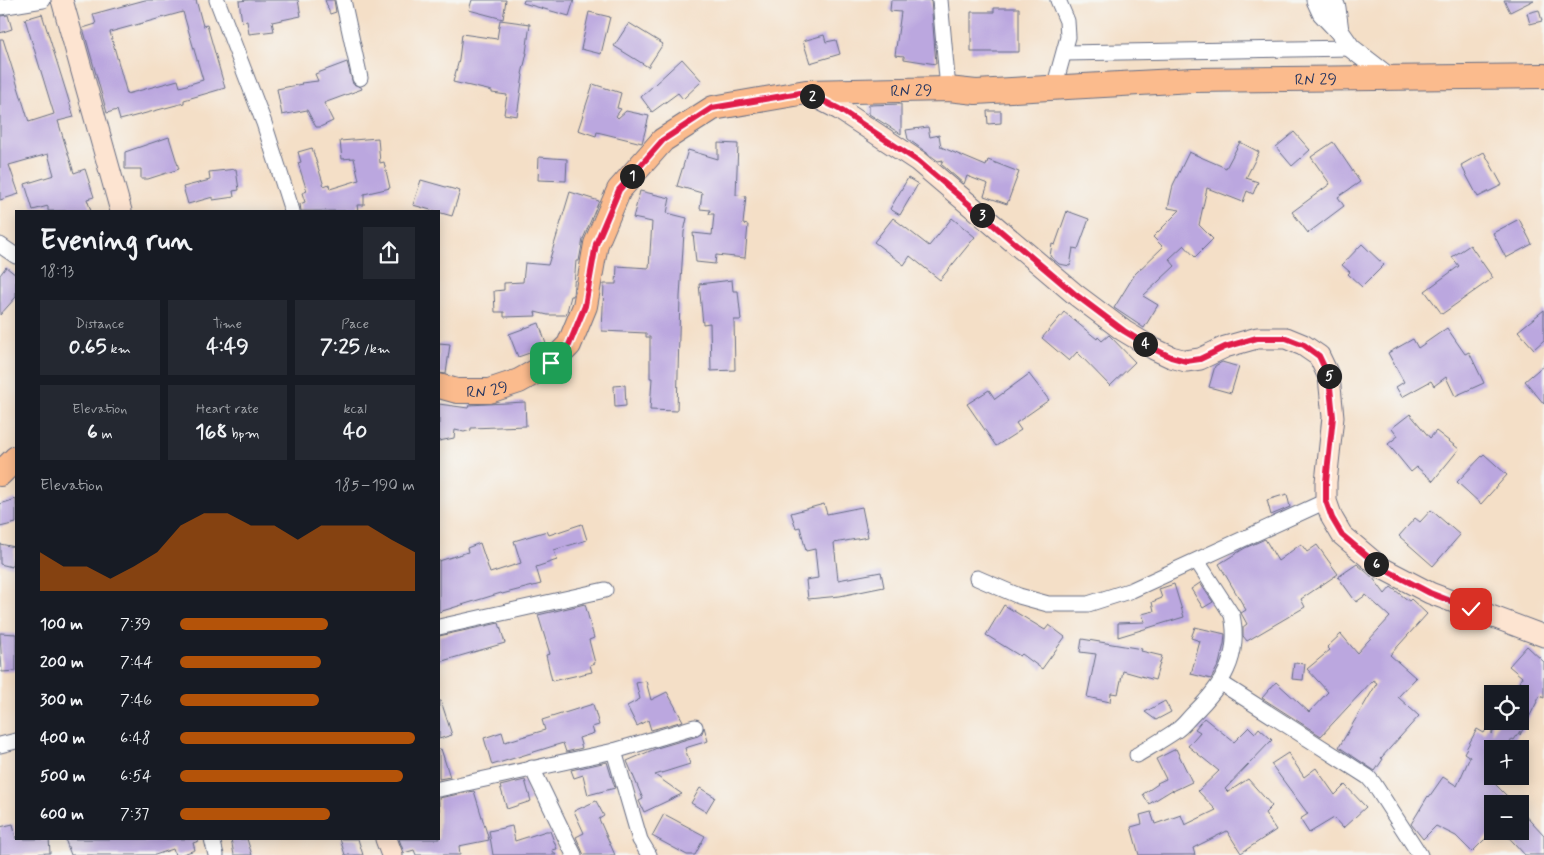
<!DOCTYPE html>
<meta charset="utf-8">
<style>
body{margin:0;font-family:Mynerve,sans-serif;background:#242831;color:#f1f3f6;height:100vh;display:flex;flex-direction:column;font-size:19px;white-space:nowrap}
*{box-sizing:border-box;margin:0}
p{font-size:16px;color:#9ea1a6}
.icon{flex:none;width:28px;height:28px;fill:none;stroke:currentColor;stroke-width:2;stroke-linecap:round;stroke-linejoin:round}
.map{position:relative;flex:1;overflow:hidden}
.panel{position:absolute;left:15px;top:210px;width:425px;height:630px;display:flex;flex-direction:column;background:#171b24;border-radius:0px;box-shadow:0 2px 12px #0003}
.panel>*{flex:none}
.fabs{position:absolute;left:1484px;top:685px;display:grid;gap:10px}
.fabs a{display:grid;place-items:center;width:45px;height:45px;border-radius:0px;background:#171b24;box-shadow:0 2px 12px #0003;font-size:25px}
.pin{position:absolute;display:grid;place-items:center;width:42px;height:42px;color:#fff;margin:-21px;border-radius:10px;box-shadow:0 2px 8px #0006}
.km{position:absolute;width:25px;height:25px;margin:-12px;border-radius:50%;background:#222;color:#fff;font-size:14px;line-height:25px;text-align:center}
.round{display:grid;place-items:center;flex:none;width:52px;height:52px;border-radius:0px;background:#242831}
.headline{display:flex;align-items:center;justify-content:space-between;height:85px;padding:0 25px}
h1{font-size:28px;font-weight:700;line-height:38px}
.metrics{display:grid;grid-template-columns:repeat(3,1fr);gap:8px;height:85px;padding:5px 25px}
.metrics div{display:grid;align-content:center;border-radius:0px;background:#242831;text-align:center}
.metrics b{font-size:21px;font-weight:700}
.metrics small{font-size:14px;font-weight:400}
.metrics p{font-size:14px}
.chart{height:140px;padding:10px 25px}
.chart p{display:flex;justify-content:space-between}
.chart svg{width:100%;height:90px;margin-top:5px;fill:#b45309;opacity:.7}
ul{padding:0 25px;list-style:none;font-size:16px}
li{display:grid;grid-template-columns:80px 60px 1fr;align-items:center;height:38px}
li i{height:12px;border-radius:6px;background:#b45309}
.map>svg:first-child{display:block}
.building{fill:#bba7df;fill-rule:evenodd}
.lines{fill:none;stroke-linecap:round;stroke-linejoin:round}
.minor-casing{stroke:#676d83;stroke-width:17}
.tertiary-casing{stroke:#676d83;stroke-width:21}
.secondary-casing{stroke:#676d83;stroke-width:23}
.primary-casing{stroke:#676d83;stroke-width:26}
.minor{stroke:#fff;stroke-width:15}
.tertiary{stroke:#fff;stroke-width:19}
.secondary{stroke:#fde4d1;stroke-width:21}
.primary{stroke:#fbbb8d;stroke-width:24}
.route-casing{stroke:#fff;stroke-width:10}
.route{stroke:#e11d48;stroke-width:6}
.labels{text-anchor:middle;stroke-width:4;stroke-linejoin:round;paint-order:stroke}
.street-label{font-size:16px;fill:#1b2f5e;stroke:#f6f6f2}
</style>
<div class="map">
<svg width="1544" height="855" viewBox="0 0 1544 855">
<rect width="100%" height="100%" fill="#f6f6f2"/>
<filter id="ink" filterUnits="userSpaceOnUse"><feTurbulence type="fractalNoise" baseFrequency=".02" numOctaves="2"/><feDisplacementMap in="SourceGraphic" scale="10" xChannelSelector="R" yChannelSelector="G"/><feConvolveMatrix kernelMatrix="1 2 1 2 8 2 1 2 1" color-interpolation-filters="sRGB"/></filter>
<filter id="wash" filterUnits="userSpaceOnUse"><feTurbulence type="fractalNoise" baseFrequency=".0096" numOctaves="4" result="noise"/><feDisplacementMap in="SourceGraphic" scale="20" xChannelSelector="R" yChannelSelector="G"/><feGaussianBlur stdDeviation="1.12" result="paint"/><feColorMatrix in="noise" values="0 0 0 0 0 0 0 0 0 0 0 0 0 0 0 0 0 1.4 0 .05"/><feComposite in="paint" operator="in"/></filter>
<g filter="url(#wash)">
<rect width="100%" height="100%" fill="#f4dfc7"/>
<g id="blocks">
<!-- building -->
<g class="building">
<path d="M145,0H196L203,26L207,25L225,88L184,100V103L120,120L117,110L107,113L83,28L96,24L93,14ZM183,12L203,80L180,87L178,80L127,94L110,32Z"/>
<polygon points="249,0 298,0 301,16 272,22 274,31 249,34 247,21 242,22 239,1"/>
<polygon points="325,0 334,0 336,12 330,14"/>
<polygon points="472,0 506,0 503,19 469,10"/>
<polygon points="524,0 574,0 569,16 523,3"/>
<polygon points="891,0 931,0 936,64 904,59 904,56 895,55 901,12 890,11"/>
<polygon points="1504,0 1534,0 1510,12"/>
<polygon points="994,8 1019,8 1019,52 971,52 971,12 994,12"/>
<polygon points="1539,10 1542,21 1530,24 1527,13"/>
<polygon points="589,12 610,17 601,54 581,49"/>
<polygon points="42,14 74,117 58,121 74,173 85,169 94,197 87,199 91,211 48,211 48,206 33,210 25,184 54,175 48,154 9,165 19,194 0,200 0,39 3,39 29,122 54,114 25,19"/>
<polygon points="8,15 12,29 0,33 0,16"/>
<polygon points="500,20 530,24 526,53 527,53 522,74 523,75 517,116 504,114 507,95 492,93 492,91 453,82 459,60 462,34 497,39"/>
<polygon points="629,23 663,44 648,67 614,46"/>
<polygon points="824,35 826,42 836,40 840,54 810,63 803,41"/>
<polygon points="682,59 702,81 683,99 678,93 652,112 641,97"/>
<polygon points="347,62 353,84 361,87 362,89 324,103 333,121 320,127 316,127 307,110 282,115 277,89 302,84 301,83 318,81 315,74"/>
<polygon points="593,84 621,93 617,108 621,109 616,116 618,118 626,111 649,116 642,143 597,132 596,136 578,130"/>
<polygon points="901,104 901,134 869,114 869,105"/>
<polygon points="987,111 1001,111 1001,123 988,124"/>
<polygon points="928,127 930,137 939,135 941,147 986,166 988,160 1019,172 1007,204 984,196 988,184 967,176 964,184 941,164 943,160 938,161 908,139 906,130"/>
<polygon points="1294,132 1310,150 1292,166 1276,147"/>
<polygon points="169,137 179,169 148,179 141,179 141,169 125,169 125,152"/>
<polygon points="378,138 380,163 384,162 390,188 364,194 364,205 357,205 358,211 301,211 300,204 305,202 302,193 307,191 298,163 301,162 298,152 312,148 324,186 329,184 330,189 359,180 354,158 342,159 340,141"/>
<polygon points="1240,142 1259,152 1246,178 1258,182 1253,194 1247,191 1243,202 1207,188 1199,225 1213,239 1195,257 1184,245 1169,259 1175,266 1143,296 1158,305 1144,328 1114,308 1135,274 1163,247 1153,237 1180,210 1168,208 1173,185 1189,152 1226,168"/>
<polygon points="1333,142 1360,182 1338,197 1344,206 1308,233 1292,212 1330,184 1311,157"/>
<polygon points="718,143 738,144 736,195 746,196 743,224 748,225 745,258 716,255 715,264 696,262 693,233 712,235 714,214 709,214 710,210 700,209 702,193 677,186 688,150 718,159"/>
<polygon points="1484,152 1502,185 1478,197 1461,165"/>
<polygon points="539,157 567,159 566,181 538,180"/>
<polygon points="236,169 239,190 233,191 234,197 213,200 213,197 188,204 183,187 210,180 209,172"/>
<polygon points="908,178 918,184 900,215 890,209"/>
<polygon points="421,180 460,191 452,216 413,205"/>
<polygon points="640,191 670,198 667,213 687,218 684,232 680,297 677,411 650,410 652,378 650,378 650,337 646,337 646,333 602,331 604,284 616,284 617,266 649,268 652,222 633,218"/>
<polygon points="570,192 599,201 583,239 579,261 576,261 573,296 571,296 566,315 548,315 535,312 536,316 504,317 504,312 495,312 494,291 504,290 504,283 523,282 525,263 548,265"/>
<polygon points="1067,211 1089,219 1078,249 1073,248 1070,266 1059,264 1050,256 1052,244 1055,245"/>
<polygon points="893,218 929,246 952,218 975,237 940,280 910,256 904,265 874,242"/>
<polygon points="1519,219 1532,244 1506,258 1493,233"/>
<polygon points="1362,244 1384,265 1362,287 1348,274 1350,272 1342,265"/>
<polygon points="1470,245 1493,278 1442,314 1425,291 1459,266 1452,257"/>
<polygon points="6,267 16,275 16,297 0,315 0,275"/>
<polygon points="732,280 733,291 738,291 741,320 734,320 735,370 711,371 710,323 703,324 699,284"/>
<polygon points="1544,310 1544,340 1534,349 1518,331"/>
<polygon points="1064,312 1097,339 1098,337 1102,341 1109,335 1135,362 1110,386 1077,352 1069,361 1042,338"/>
<polygon points="539,323 547,347 518,357 509,334"/>
<polygon points="1447,328 1465,354 1469,352 1484,383 1455,396 1446,377 1434,386 1431,381 1402,397 1396,387 1404,382 1388,353 1413,339 1418,348"/>
<polygon points="439,343 450,344 446,374 439,373"/>
<polygon points="1222,362 1239,367 1231,393 1209,387 1215,366"/>
<polygon points="1544,365 1544,404 1525,381"/>
<polygon points="1029,374 1049,400 1016,423 1021,430 996,446 967,404 989,390 995,399"/>
<polygon points="625,385 626,406 615,407 614,386"/>
<polygon points="525,402 526,426 471,428 471,430 464,432 455,430 454,438 439,441 439,404 468,408 469,405"/>
<polygon points="1410,414 1430,438 1436,431 1459,449 1433,481 1417,467 1411,472 1388,444 1398,436 1392,428"/>
<polygon points="1484,454 1507,475 1481,504 1457,482"/>
<polygon points="1287,494 1290,507 1271,515 1267,500"/>
<polygon points="16,499 16,523 0,527 0,504"/>
<polygon points="824,504 827,514 862,507 868,537 834,543 838,580 881,572 884,587 840,596 808,599 806,580 818,578 815,549 806,551 800,527 796,528 791,513"/>
<polygon points="1431,510 1460,535 1433,566 1399,536 1415,518 1420,522"/>
<polygon points="582,524 587,540 554,550 557,560 536,567 541,584 502,594 501,593 439,612 439,561 468,552 467,548 480,543 490,573 521,563 514,541 547,531 549,535"/>
<polygon points="1265,539 1278,561 1301,544 1307,552 1317,545 1338,574 1301,599 1305,607 1247,641 1243,636 1243,627 1247,624 1241,613 1246,610 1219,564 1245,548"/>
<polygon points="0,544 15,547 12,567 0,564"/>
<polygon points="1357,564 1373,578 1385,594 1391,587 1409,601 1411,599 1427,614 1390,655 1416,678 1398,697 1419,716 1381,758 1383,759 1375,771 1339,747 1377,683 1373,680 1321,736 1262,698 1276,682 1309,712 1328,692 1307,669 1330,650 1327,647 1341,634 1357,653 1390,617 1366,595 1356,602 1338,577"/>
<polygon points="1200,583 1213,602 1203,608 1191,589"/>
<polygon points="1174,584 1184,617 1118,637 1118,623 1145,622 1142,614 1154,611 1152,602 1162,598 1159,589"/>
<polygon points="585,604 594,638 589,640 595,663 590,665 592,672 552,681 546,655 550,654 538,615"/>
<polygon points="1004,605 1045,630 1049,625 1065,637 1042,669 1022,654 1020,656 986,635"/>
<polygon points="499,623 505,643 439,662 439,636"/>
<polygon points="1195,627 1225,634 1224,644 1219,664 1211,679 1191,674 1200,641 1191,638"/>
<polygon points="0,633 16,634 16,671 2,672"/>
<polygon points="1082,639 1142,649 1141,651 1162,656 1155,680 1123,671 1118,694 1111,693 1110,702 1087,697 1096,654 1080,652"/>
<polygon points="1527,646 1544,662 1544,698 1540,696 1520,735 1520,731 1514,740 1512,739 1507,749 1492,749 1492,781 1515,804 1492,804 1492,832 1472,852 1456,836 1436,826 1423,839 1411,824 1428,796 1429,797 1443,777 1457,786 1470,757 1464,753 1477,729 1484,733 1492,720 1492,734 1499,721 1520,721 1520,694 1513,694 1522,677 1509,666"/>
<polygon points="1294,663 1305,664 1303,680 1292,679"/>
<polygon points="646,681 651,700 667,692 683,721 651,730 648,720 637,726 627,706 640,699 636,683"/>
<polygon points="439,701 441,701 452,735 439,739"/>
<polygon points="1165,701 1171,712 1156,720 1145,712"/>
<polygon points="593,704 599,725 592,727 594,733 579,738 582,748 566,752 563,743 492,765 484,738 502,732 505,742 545,730 542,720"/>
<polygon points="1204,718 1234,742 1249,727 1255,733 1259,728 1272,740 1225,789 1228,792 1248,779 1272,806 1265,813 1276,830 1241,853 1227,831 1193,848 1195,855 1139,855 1131,827 1142,824 1140,815 1151,812 1155,824 1181,815 1185,825 1216,810 1198,791 1219,771 1188,746 1200,732 1195,729"/>
<polygon points="704,727 708,741 685,748 690,764 655,775 682,794 644,812 639,801 643,799 627,761 657,748 698,736 702,733"/>
<polygon points="441,749 450,777 439,779 439,750"/>
<polygon points="1176,749 1192,782 1173,791 1172,790 1149,804 1143,794 1158,784 1157,783 1166,779 1156,759"/>
<polygon points="1288,753 1304,777 1316,768 1335,795 1345,785 1366,807 1343,828 1334,818 1309,833 1300,819 1308,814 1271,764"/>
<polygon points="607,762 615,788 588,795 583,775 574,778 571,770"/>
<polygon points="525,780 531,801 507,809 500,786"/>
<polygon points="700,788 715,797 706,812 691,803"/>
<polygon points="474,791 489,840 459,846 460,855 416,855 414,850 404,853 399,839 439,839 439,798"/>
<polygon points="596,801 604,816 599,819 615,855 584,855 576,837 584,833 574,811"/>
<polygon points="1520,809 1544,835 1544,855 1525,855 1503,831 1520,831"/>
<polygon points="664,814 705,836 695,855 687,855 652,836"/>
<polygon points="13,824 16,839 49,839 50,853 0,855 0,827"/>
<polygon points="512,826 515,841 546,831 550,831 557,849 552,850 556,855 493,855 489,831"/>
<polygon points="65,839 198,839 199,841 193,843 195,850 180,855 175,855 173,849 155,855 71,855"/>
<polygon points="231,839 247,839 252,855 234,855"/>
<polygon points="340,839 358,839 363,855 345,855"/>
</g>
</g>
</g>
<g filter="url(#ink)">
<use href="#blocks" fill-opacity="0" stroke="#676d83" stroke-width="1"/>
<g class="lines">
<defs>
<g id="minor">
<polyline points="217,0 264,123 292,211"/>
<polyline points="343,0 360,78"/>
<polyline points="940,0 948,89"/>
<polyline points="0,7 43,0"/>
<polyline points="1065,53 1351,48"/>
<polyline points="1054,88 1068,37 1067,21 1058,0"/>
<polyline points="0,245 16,256"/>
<polyline points="977,578 1019,596 1048,604 1088,604 1132,590 1326,501"/>
<polyline points="439,627 605,590"/>
<polyline points="1221,683 1368,777 1374,784 1420,855"/>
<polyline points="0,745 16,741"/>
<polyline points="614,751 640,840 649,855"/>
<path d="M1137,755C1150,747 1164,739 1177,730C1183,726 1188,719 1193,714C1222,686 1241,657 1232,615L1197,561"/>
<polyline points="532,768 574,855"/>
<polyline points="439,789 614,751 695,727"/>
<polyline points="212,839 216,855"/>
</g>
<g id="tertiary">
<polyline points="1316,0 1322,13 1339,31 1351,48 1390,78"/>
<polyline points="1333,0 1336,8 1339,31"/>
</g>
<g id="secondary">
<polyline points="62,0 121,211"/>
<polyline points="806,92 839,109 918,161 1076,295 1124,331 1154,349 1171,357 1186,361 1200,359 1225,347 1257,338 1286,338 1303,345 1319,356 1329,377 1333,417 1326,482 1326,501 1332,518 1342,535 1380,567 1430,593 1544,636"/>
<polyline points="386,839 392,855"/>
</g>
<g id="primary">
<path id="s1" d="M439,386L457,391H489L519,381L551,363L569,345L585,306L596,244L619,190L663,140L713,108L806,92L948,89L976,92L1193,80L1544,76"/>
<polyline points="0,474 16,458"/>
</g>
</defs>
<!-- minor casing -->
<use href="#minor" class="minor-casing"/>
<!-- tertiary casing -->
<use href="#tertiary" class="tertiary-casing"/>
<!-- secondary casing -->
<use href="#secondary" class="secondary-casing"/>
<!-- primary casing -->
<use href="#primary" class="primary-casing"/>
<!-- minor -->
<use href="#minor" class="minor"/>
<!-- tertiary -->
<use href="#tertiary" class="tertiary"/>
<!-- secondary -->
<use href="#secondary" class="secondary"/>
<!-- primary -->
<use href="#primary" class="primary"/>
</g>
</g>
<g class="lines" filter="url(#ink)">
<defs>
<polyline id="route" points="551,363 569,345 585,306 596,244 619,190 663,140 712,108 806,92 839,109 918,161 1076,295 1124,331 1154,349 1171,357 1186,361 1200,359 1225,347 1257,338 1286,338 1304,345 1319,356 1329,377 1333,417 1326,482 1326,501 1332,518 1342,535 1380,567 1430,593 1471,609"/>
</defs>
<!-- route casing -->
<use href="#route" class="route-casing"/>
<!-- route -->
<use href="#route" class="route"/>
</g>
<g class="labels">
<!-- street labels -->
<g class="street-label">
<text dy="6" stroke="none"><textPath href="#s1" startOffset="1039">RN 29</textPath></text>
<text dy="6" stroke="none"><textPath href="#s1" startOffset="634">RN 29</textPath></text>
<text dy="6" stroke="none"><textPath href="#s1" startOffset="49">RN 29</textPath></text>
</g>
</g>
</svg>
<div class="fabs">
<a><svg class="icon" aria-label="locate" viewBox="0 0 24 24"><circle cx="12" cy="12" r="6"/><path d="M12 2v4M12 18v4M2 12h4M18 12h4"/></svg></a>
<a>+</a>
<a>−</a>
</div>
<div class="pin" style="left:551px;top:363px;background:#1e9e55"><svg class="icon" aria-label="arrive" viewBox="0 0 24 24"><path d="M6 21V4h12l-3 4 3 4H6"/></svg></div>
<div class="pin" style="left:1471px;top:609px;background:#d93025"><svg class="icon" aria-label="check" viewBox="0 0 24 24"><path d="M5 12l5 5 9-10"/></svg></div>
<b class="km" style="left:632px;top:176px">1</b>
<b class="km" style="left:812px;top:96px">2</b>
<b class="km" style="left:982px;top:215px">3</b>
<b class="km" style="left:1145px;top:344px">4</b>
<b class="km" style="left:1329px;top:376px">5</b>
<b class="km" style="left:1376px;top:564px">6</b>
<section class="panel">
<div class="headline"><div><h1>Evening run</h1><p>18:13</p></div><a class="round"><svg class="icon" aria-label="share" viewBox="0 0 24 24"><path d="M12 15V3M7 8l5-5 5 5M5 13v7h14v-7"/></svg></a></div>
<div class="metrics">
<div><p>Distance</p><b>0.65<small> km</small></b></div>
<div><p>Time</p><b>4:49</b></div>
<div><p>Pace</p><b>7:25<small> /km</small></b></div>
</div>
<div class="metrics">
<div><p>Elevation</p><b>6<small> m</small></b></div>
<div><p>Heart rate</p><b>168<small> bpm</small></b></div>
<div><p>kcal</p><b>40</b></div>
</div>
<div class="chart"><p><span>Elevation</span>185–190 m</p>
<svg viewBox="0 0 160 44" preserveAspectRatio="none"><path d="M0 44V25L10 32L20 32L30 38L40 32L50 25L60 12L70 6L80 6L90 12L100 12L110 19L120 12L130 12L140 12L150 19L160 25V44z"/></svg>
</div>
<ul>
<li><b>100 m</b>7:39<i style="width:63%"></i></li>
<li><b>200 m</b>7:44<i style="width:60%"></i></li>
<li><b>300 m</b>7:46<i style="width:59%"></i></li>
<li><b>400 m</b>6:48<i style="width:100%"></i></li>
<li><b>500 m</b>6:54<i style="width:95%"></i></li>
<li><b>600 m</b>7:37<i style="width:64%"></i></li>
</ul>
</section>
</div>
